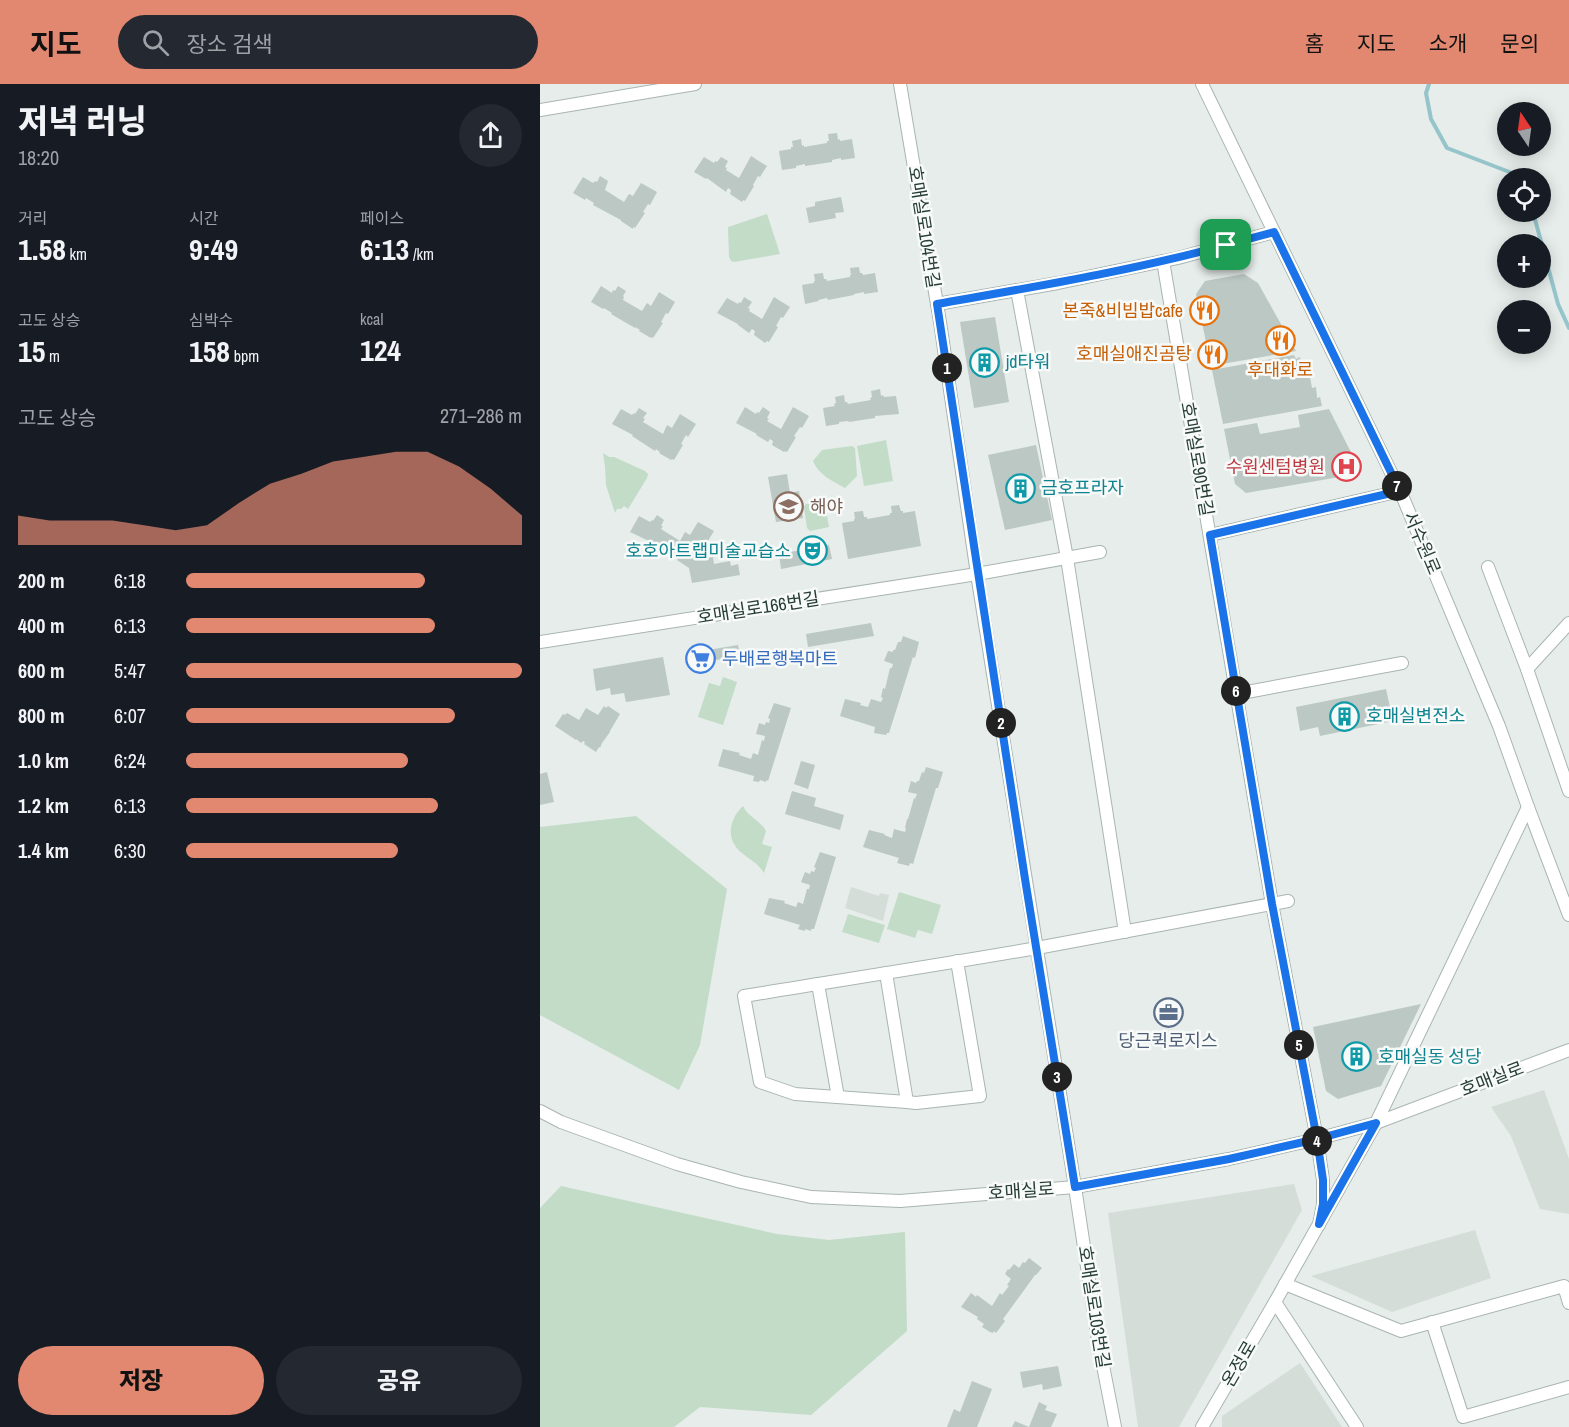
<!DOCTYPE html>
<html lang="ko">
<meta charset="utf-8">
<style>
body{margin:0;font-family:"Archivo Narrow","Noto Sans KR",sans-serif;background:#242831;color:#f1f3f6;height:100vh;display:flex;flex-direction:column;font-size:22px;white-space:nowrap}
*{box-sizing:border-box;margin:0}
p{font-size:20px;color:#9ea1a6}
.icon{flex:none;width:33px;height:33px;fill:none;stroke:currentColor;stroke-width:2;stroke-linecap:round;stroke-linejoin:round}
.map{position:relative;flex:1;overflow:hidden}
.drawer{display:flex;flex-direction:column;background:#171b24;width:540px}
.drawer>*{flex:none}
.needle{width:39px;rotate:347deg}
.buttons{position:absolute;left:957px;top:18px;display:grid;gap:12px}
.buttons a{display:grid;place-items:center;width:54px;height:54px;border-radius:50%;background:#171b24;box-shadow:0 3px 15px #0003;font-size:30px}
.pin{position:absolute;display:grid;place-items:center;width:51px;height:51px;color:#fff;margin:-26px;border-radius:12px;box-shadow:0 3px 9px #0006}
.km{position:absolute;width:30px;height:30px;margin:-15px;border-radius:50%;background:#222;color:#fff;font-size:16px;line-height:30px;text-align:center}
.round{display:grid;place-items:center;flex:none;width:63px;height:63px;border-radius:32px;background:#242831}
.headline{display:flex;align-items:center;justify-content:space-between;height:102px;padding:0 18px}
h1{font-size:33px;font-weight:800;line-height:45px}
.stats{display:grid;grid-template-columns:repeat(3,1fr);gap:9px;height:102px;padding:6px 18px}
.stats div{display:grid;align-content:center}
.stats b{font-size:30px;font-weight:800}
.stats small{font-size:16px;font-weight:400}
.stats p{font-size:16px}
.chart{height:168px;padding:12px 18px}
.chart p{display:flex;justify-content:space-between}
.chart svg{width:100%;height:108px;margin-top:6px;fill:#e28870;opacity:.7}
.action{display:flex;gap:12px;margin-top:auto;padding:12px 18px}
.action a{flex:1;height:69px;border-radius:36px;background:#e28870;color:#111;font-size:24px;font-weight:800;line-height:69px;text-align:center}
.action a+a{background:#242831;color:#f1f3f6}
ul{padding:0 18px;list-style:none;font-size:20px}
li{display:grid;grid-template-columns:96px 72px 1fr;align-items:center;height:45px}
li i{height:15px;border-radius:8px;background:#e28870}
header{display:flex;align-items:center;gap:36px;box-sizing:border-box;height:84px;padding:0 30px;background:#e28870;color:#111}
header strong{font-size:28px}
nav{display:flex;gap:33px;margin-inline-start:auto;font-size:21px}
.search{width:420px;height:54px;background:#242831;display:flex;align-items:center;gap:15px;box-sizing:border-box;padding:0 21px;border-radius:33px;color:#9ea1a6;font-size:22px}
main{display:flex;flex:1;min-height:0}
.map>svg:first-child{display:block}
.built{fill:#d5ddd9}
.green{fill:#c2dcc8}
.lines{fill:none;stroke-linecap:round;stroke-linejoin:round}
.stream{stroke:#95c5cb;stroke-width:4}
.building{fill:#bcc8c3}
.minor-casing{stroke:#a9b5b1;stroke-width:14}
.minor{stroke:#fff;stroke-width:12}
.route-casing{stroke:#fff;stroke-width:12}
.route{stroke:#1a73e8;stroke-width:8}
.labels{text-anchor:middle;stroke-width:5;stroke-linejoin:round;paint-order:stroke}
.street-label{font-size:18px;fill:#273e37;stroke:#f7faf8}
.food-label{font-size:18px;fill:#c56008;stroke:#f7faf8;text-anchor:end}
.culture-label{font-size:18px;fill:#0d838f;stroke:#f7faf8;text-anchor:start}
.health-label{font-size:18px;fill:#be3a42;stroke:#f7faf8;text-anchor:end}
.education-label{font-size:18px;fill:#785e54;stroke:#f7faf8;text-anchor:start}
.shop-label{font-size:18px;fill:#366cbe;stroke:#f7faf8;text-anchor:start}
.service-label{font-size:18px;fill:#4e5e75;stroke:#f7faf8}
</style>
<header>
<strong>지도</strong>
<div class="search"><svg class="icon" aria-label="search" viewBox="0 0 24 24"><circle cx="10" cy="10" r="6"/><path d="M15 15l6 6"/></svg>장소 검색</div>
<nav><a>홈</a><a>지도</a><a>소개</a><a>문의</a></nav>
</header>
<main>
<section class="drawer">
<div class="headline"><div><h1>저녁 러닝</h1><p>18:20</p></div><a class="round"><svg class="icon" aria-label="share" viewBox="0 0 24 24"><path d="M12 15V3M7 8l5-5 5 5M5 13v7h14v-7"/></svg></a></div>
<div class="stats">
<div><p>거리</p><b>1.58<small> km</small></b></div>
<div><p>시간</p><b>9:49</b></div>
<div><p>페이스</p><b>6:13<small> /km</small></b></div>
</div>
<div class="stats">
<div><p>고도 상승</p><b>15<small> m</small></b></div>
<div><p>심박수</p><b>158<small> bpm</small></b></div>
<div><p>kcal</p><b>124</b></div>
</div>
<div class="chart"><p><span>고도 상승</span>271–286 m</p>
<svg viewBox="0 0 160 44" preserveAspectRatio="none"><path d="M0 44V32L10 34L20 34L30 34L40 36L50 38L60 36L70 27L80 19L90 15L100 10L110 8L120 6L130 6L140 12L150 21L160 32V44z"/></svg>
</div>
<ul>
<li><b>200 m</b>6:18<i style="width:71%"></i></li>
<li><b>400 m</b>6:13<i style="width:74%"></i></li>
<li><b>600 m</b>5:47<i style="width:100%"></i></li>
<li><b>800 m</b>6:07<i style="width:80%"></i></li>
<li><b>1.0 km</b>6:24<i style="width:66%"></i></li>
<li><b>1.2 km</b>6:13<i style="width:75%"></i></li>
<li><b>1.4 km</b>6:30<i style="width:63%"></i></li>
</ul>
<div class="action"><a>저장</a><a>공유</a></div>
</section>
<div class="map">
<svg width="1029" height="1343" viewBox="0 0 1029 1343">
<rect width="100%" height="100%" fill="#e6edea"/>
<!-- built -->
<g class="built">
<polygon points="311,803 339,812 340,809 349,811 343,837 305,824"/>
<polygon points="1004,1006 1029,1075 1029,1130 1000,1125 971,1052 951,1023"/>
<polygon points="754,1100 762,1126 639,1343 598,1343 568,1129"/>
<polygon points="935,1146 951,1194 852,1228 771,1192"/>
<polygon points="760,1279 802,1343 682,1343 682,1332"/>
</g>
<!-- green -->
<g class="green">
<polygon points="227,130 240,170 194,178 191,177 189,173 188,143"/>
<polygon points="346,356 353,397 324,402 317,362"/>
<path d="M312,362L315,364L317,392L305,404C292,397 279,391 273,377L282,366Z"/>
<polygon points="63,369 69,373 74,373 105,387 108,390 107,394 88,425 84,422 81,425 77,425 75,429 66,401 65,382"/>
<polygon points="274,419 280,419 286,426 289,443 270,447 267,444 264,423 266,420"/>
<polygon points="183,593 197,598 183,641 158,633 169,599 180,602"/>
<path d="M203,722C208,733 220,736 226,747L222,760L232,763L224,789C218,779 210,776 202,769C185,756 189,735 203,722Z"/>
<polygon points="96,732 187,805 160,961 139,1006 0,931 0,743"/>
<polygon points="359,808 401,821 392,850 378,846 375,854 347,845"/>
<polygon points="308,830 345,841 339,859 302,848"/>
<polygon points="21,1102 237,1150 289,1156 365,1148 367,1247 271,1331 160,1323 134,1343 0,1343 0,1124"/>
</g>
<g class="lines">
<!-- stream -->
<g class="stream">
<polyline points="889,0 886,9 891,35 907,64 972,89 976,94"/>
<polyline points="993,128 1018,220 1029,244"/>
</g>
</g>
<!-- building -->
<g class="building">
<polygon points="297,49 298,56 300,55 300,57 312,55 315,74 301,76 301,74 292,76 292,78 265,82 265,80 256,82 256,84 242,86 239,67 251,65 251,63 253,63 252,57 261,55 262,62 264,61 264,63 287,59 287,57 289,57 288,50"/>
<polygon points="211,72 227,82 220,93 218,92 213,101 214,102 205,117 203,116 202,118 190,110 191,106 188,104 186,108 167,94 166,95 154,88 164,73 174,79 175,77 177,78 181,73 188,77 185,83 187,84 186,86 199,94"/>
<polygon points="60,92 68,97 65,106 84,118 89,110 93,112 101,99 117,108 110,121 108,120 103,128 105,129 95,144 93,143 93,145 81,137 81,136 53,121 54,119 46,114 45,116 33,109 43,93 53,99 55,97 57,98"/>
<polygon points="301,113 304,128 295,129 296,134 269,139 266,124 275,122 275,118"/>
<polygon points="319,183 320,189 322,189 323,191 335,189 338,208 324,210 324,208 314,210 314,211 288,216 287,214 278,216 279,217 265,220 262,201 274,199 274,197 275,197 274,190 283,189 284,195 286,195 287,197 310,193 310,191 311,191 310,184"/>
<polygon points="704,190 718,199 756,267 671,282 656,210 665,197"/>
<polygon points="61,202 72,209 73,206 75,207 78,202 86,207 83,212 84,213 83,216 102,227 107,219 111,222 119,208 135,218 128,230 126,229 121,238 123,239 113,254 112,253 111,254 99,247 100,246 95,243 95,244 71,230 72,229 64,224 63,225 51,218"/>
<polygon points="204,213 212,218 208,224 210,225 209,227 222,235 234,213 250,223 243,234 241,233 236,242 238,243 229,258 227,257 225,259 214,251 215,247 212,245 209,249 198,241 198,240 177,229 187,214 198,220 199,218 201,219"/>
<polygon points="455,233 469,318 434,324 420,238"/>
<polygon points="754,271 756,275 760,273 762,283 765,282 767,293 770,293 772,304 776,303 777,314 780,313 782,322 683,340 672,286"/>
<polygon points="340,305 341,312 343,311 344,313 356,312 359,330 335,332 335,334 309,338 308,337 299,338 299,340 286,342 283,324 295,322 294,320 296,319 295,313 304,311 305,318 307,318 308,320 331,316 330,314 332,313 331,307"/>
<polygon points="205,323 216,330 217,328 219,329 223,323 230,328 227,334 229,335 227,337 241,345 253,323 269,332 262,344 260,343 254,352 256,353 247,368 245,367 244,368 232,361 233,357 230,355 228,358 216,351 217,350 196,339"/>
<polygon points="99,324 107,329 103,334 105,335 103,338 123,350 127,341 132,344 140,330 156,340 148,353 146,351 141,360 143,361 134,376 132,375 131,376 119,369 120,368 116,365 115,367 92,352 93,351 72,340 81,325 92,331 94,329 95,330"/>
<polygon points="789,325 817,380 811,391 706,409 695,400 684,345 717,339 720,350 760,343 758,331"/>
<polygon points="496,361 512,436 465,446 448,371"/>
<polygon points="247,390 250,409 259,407 263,434 236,438 228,393"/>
<polygon points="359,421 361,427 363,427 363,429 375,427 381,462 308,475 302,439 314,437 314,435 315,435 314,428 323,427 324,433 327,433 327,435 350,431 350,429 352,429 351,422"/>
<polygon points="117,431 124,436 121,442 123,442 121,445 140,457 145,448 150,451 158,438 174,447 166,460 164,459 159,467 161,468 156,476 173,473 174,480 190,477 191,482 198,480 200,491 152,499 149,484 137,476 138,475 134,473 133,474 110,460 111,458 90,448 99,432 110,438 112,436 113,437"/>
<polygon points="289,461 292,475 241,485 239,470"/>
<polygon points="331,539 334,552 268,563 266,550"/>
<polygon points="363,552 379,558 375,574 373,573 349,649 347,649 346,651 334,649 335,643 300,632 305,615 321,619 320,621 328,623 331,615 341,618 343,614 341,613 343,604 345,605 350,584 352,584 353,580 344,577 348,567 353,568 353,566 355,566 358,558 361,558"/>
<polygon points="198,561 200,572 152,580 150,569"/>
<polygon points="123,573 130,611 86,618 84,609 71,611 70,604 56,607 53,585"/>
<polygon points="846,605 853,637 780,652 778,643 760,647 756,623"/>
<polygon points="234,619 251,624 228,697 226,696 226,698 220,696 219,698 213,697 214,692 178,682 183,665 200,669 199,671 211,675 213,669 218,671 222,656 224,657 225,652 216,650 219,639 225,641 226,638 229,639 230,635 228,634"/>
<polygon points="64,622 66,624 68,622 80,630 70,647 70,648 62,659 60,664 59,663 56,668 44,660 45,658 43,657 41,659 36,655 36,656 15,642 23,630 25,631 27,629 39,636 46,624 58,631"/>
<polygon points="261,677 275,681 268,705 254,700"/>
<polygon points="386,683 403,688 398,704 396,704 373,780 370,779 369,782 357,779 359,774 323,763 329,746 345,750 344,751 352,754 354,745 365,748 366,744 365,744 367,735 368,735 374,714 375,715 377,710 368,708 371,697 376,699 377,697 379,697 382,688 384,689"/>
<polygon points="7,688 14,718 0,721 0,690"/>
<polygon points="252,707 276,714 274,722 304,731 300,746 245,730"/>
<polygon points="280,768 296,773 274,845 271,845 271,847 265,845 265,847 258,845 260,841 224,830 229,814 245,817 244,819 256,823 258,818 263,820 267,805 269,805 270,801 261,798 265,788 270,790 271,787 274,788 276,784 274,783"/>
<polygon points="881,920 841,1002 798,1015 786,1007 773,943"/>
<polygon points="489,1174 502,1184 496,1191 495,1191 463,1235 465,1237 456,1249 454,1247 453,1249 450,1248 442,1243 444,1240 437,1235 438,1233 421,1223 431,1209 436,1213 437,1211 452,1222 460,1209 462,1211 469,1202 467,1201 471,1195 465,1190 468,1185 469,1186 474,1180 479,1184 483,1178 485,1179"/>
<polygon points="518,1282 522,1302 503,1306 502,1300 483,1304 480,1288"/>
<polygon points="432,1297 452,1305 437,1343 407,1343 414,1325 420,1328"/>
<polygon points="499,1318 507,1322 505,1326 517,1330 511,1343 472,1343 475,1337 489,1343"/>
</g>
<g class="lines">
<defs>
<g id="minor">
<polyline points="360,0 400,238 437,490 535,1103 558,1256 575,1343"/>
<polyline points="662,0 861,409 959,642 988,723 1029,831"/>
<polyline points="0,26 155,0"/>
<polyline points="623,177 732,820 777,1055 783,1096 783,1120 779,1141"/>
<polyline points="477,206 527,474 585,848"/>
<polyline points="397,220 518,199 638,174 734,148"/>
<polyline points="670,451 860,407"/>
<polyline points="948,483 987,585 1029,707"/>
<polyline points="0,558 437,490 560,468"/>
<polyline points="987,585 1029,539"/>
<polyline points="696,610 862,579"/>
<path d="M417,877L440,1012L376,1019L367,1018L255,1010L220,998L204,912C301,896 399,881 497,864C581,849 664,832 748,817"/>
<polyline points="346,889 367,1018"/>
<polyline points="278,900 298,1013"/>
<polyline points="0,1027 21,1038 137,1080 201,1098 271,1113 360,1117 535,1103 689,1075 777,1055 836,1039 1029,966"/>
<polyline points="745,1200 861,1247 1024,1202 1029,1219"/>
<polyline points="735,1218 817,1343"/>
<polyline points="892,1238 923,1333 1029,1303"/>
<polyline points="662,1343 735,1218 836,1039 988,723"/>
</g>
</defs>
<!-- minor casing -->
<use href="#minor" class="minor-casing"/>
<!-- minor -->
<use href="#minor" class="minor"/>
</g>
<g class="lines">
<defs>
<path id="route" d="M686,161C591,187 493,203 397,220L485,795L535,1103L689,1075L777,1055L783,1096V1120L779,1140L836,1039L777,1055L732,820L670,451L860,407L734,148L686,161"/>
</defs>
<!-- route casing -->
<use href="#route" class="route-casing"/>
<!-- route -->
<use href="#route" class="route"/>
</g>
<!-- icons -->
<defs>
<symbol id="restaurant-ring" viewBox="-11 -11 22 22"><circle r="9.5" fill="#f7faf8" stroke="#e8710a" stroke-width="1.5"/><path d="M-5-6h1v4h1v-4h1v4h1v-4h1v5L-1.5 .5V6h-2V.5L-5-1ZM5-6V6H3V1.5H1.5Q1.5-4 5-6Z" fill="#e8710a"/></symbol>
<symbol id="building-ring" viewBox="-11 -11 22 22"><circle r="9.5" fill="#f7faf8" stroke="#0f9aa8" stroke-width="1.5"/><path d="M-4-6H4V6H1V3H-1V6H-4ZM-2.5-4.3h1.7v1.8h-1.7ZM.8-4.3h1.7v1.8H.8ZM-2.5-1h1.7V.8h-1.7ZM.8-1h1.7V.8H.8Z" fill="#0f9aa8"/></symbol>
<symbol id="hospital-ring" viewBox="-11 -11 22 22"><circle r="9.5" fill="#f7faf8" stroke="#e0444e" stroke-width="1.5"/><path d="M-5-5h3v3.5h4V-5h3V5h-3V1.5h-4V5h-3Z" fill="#e0444e"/></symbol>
<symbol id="school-ring" viewBox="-11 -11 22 22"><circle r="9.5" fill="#f7faf8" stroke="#8d6e63" stroke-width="1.5"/><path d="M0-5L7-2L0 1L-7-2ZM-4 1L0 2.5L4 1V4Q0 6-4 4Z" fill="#8d6e63"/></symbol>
<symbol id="theatre-ring" viewBox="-11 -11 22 22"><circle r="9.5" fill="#f7faf8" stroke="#0f9aa8" stroke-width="1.5"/><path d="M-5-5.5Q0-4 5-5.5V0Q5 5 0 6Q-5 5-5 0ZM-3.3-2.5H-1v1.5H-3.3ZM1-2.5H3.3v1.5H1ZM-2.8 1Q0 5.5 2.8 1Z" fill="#0f9aa8"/></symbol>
<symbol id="supermarket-ring" viewBox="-11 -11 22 22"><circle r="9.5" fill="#f7faf8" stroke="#3f7fe0" stroke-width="1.5"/><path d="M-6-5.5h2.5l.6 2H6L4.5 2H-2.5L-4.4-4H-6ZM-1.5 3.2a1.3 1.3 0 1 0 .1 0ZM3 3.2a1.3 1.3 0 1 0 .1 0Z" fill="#3f7fe0"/></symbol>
<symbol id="office-ring" viewBox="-11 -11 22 22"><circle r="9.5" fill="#f7faf8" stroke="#5c6f8a" stroke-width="1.5"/><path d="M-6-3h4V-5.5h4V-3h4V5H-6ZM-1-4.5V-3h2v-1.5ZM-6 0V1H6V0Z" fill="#5c6f8a"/></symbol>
</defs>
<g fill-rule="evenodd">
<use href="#restaurant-ring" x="648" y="210" width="33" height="33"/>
<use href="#restaurant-ring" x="724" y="240" width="33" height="33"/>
<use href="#restaurant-ring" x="656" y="254" width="33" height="33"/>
<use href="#building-ring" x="428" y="262" width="33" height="33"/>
<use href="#hospital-ring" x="790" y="366" width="33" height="33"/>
<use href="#building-ring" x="464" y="388" width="33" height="33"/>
<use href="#school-ring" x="232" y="406" width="33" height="33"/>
<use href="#theatre-ring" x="256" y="450" width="33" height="33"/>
<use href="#supermarket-ring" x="144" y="558" width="33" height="33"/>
<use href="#building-ring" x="788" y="616" width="33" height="33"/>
<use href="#office-ring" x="612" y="912" width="33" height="33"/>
<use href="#building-ring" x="800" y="956" width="33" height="33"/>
</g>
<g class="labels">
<!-- street labels -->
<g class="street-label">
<text transform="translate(384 143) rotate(81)" y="6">호매실로104번길</text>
<text transform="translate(657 375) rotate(80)" y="6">호매실로90번길</text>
<text transform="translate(882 459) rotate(67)" y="6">서수원로</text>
<text transform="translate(218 524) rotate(-9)" y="6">호매실로166번길</text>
<text transform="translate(952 995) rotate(-21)" y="6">호매실로</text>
<text transform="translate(481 1107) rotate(-4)" y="6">호매실로</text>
<text transform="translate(554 1223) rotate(81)" y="6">호매실로103번길</text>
<text transform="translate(699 1280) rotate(-60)" y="6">온정로</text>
</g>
<!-- food labels -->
<g class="food-label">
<text x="643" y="233">본죽&amp;비빔밥cafe</text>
<text x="652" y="276">호매실애진곰탕</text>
<text x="740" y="292" text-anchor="middle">후대화로</text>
</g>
<!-- culture labels -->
<g class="culture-label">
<text x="466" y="284">jd타워</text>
<text x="501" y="410">금호프라자</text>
<text x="251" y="473" text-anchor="end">호호아트랩미술교습소</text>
<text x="826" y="638">호매실변전소</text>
<text x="838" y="979">호매실동 성당</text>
</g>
<!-- health labels -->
<g class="health-label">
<text x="785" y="389">수원센텀병원</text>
</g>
<!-- education labels -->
<g class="education-label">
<text x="270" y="429">해야</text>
</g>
<!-- shop labels -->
<g class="shop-label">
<text x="182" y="581">두배로행복마트</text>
</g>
<!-- service labels -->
<g class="service-label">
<text x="628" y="963">당근퀵로지스</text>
</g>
</g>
</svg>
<div class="buttons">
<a><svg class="needle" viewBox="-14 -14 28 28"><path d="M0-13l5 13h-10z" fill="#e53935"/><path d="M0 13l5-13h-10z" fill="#9ea1a6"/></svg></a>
<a><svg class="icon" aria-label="locate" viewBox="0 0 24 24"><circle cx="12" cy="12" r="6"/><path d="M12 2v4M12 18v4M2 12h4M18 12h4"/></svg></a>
<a>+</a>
<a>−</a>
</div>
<div class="pin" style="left:686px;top:161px;background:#1e9e55"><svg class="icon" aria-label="arrive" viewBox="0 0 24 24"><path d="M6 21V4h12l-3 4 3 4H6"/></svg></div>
<b class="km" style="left:407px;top:284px">1</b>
<b class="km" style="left:461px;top:639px">2</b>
<b class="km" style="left:517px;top:993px">3</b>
<b class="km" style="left:777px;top:1057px">4</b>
<b class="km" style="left:759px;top:961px">5</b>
<b class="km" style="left:696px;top:607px">6</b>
<b class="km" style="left:857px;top:402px">7</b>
</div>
</main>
